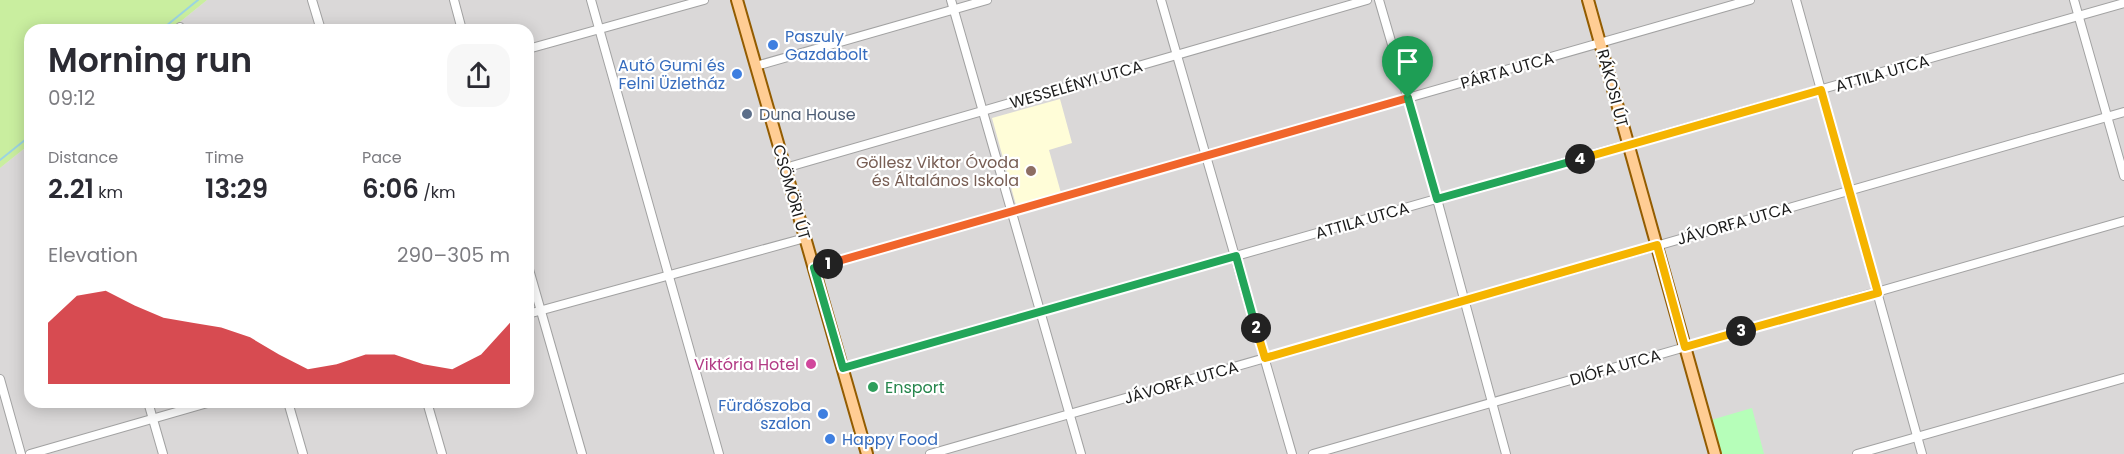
<!DOCTYPE html>
<meta charset="utf-8">
<style>
body{margin:0;font-family:Poppins,sans-serif;background:#f7f7f7;color:#2b2b33;height:100vh;display:flex;flex-direction:column;font-size:22px;white-space:nowrap}
*{box-sizing:border-box;margin:0}
p{font-size:20px;color:#7c7c81}
.icon{flex:none;width:33px;height:33px;fill:none;stroke:currentColor;stroke-width:2;stroke-linecap:round;stroke-linejoin:round}
.map{position:relative;flex:1;overflow:hidden}
.drawer{position:absolute;left:24px;top:24px;width:510px;height:384px;display:flex;flex-direction:column;background:#fff;border-radius:18px;box-shadow:0 3px 15px #0003}
.drawer>*{flex:none}
.pin{position:absolute;display:grid;place-items:center;width:51px;height:51px;color:#fff;margin:-62px -26px;border-radius:50% 50% 50% 0;rotate:-45deg;box-shadow:0 0 6px #0007}
.pin .icon{rotate:45deg}
.km{position:absolute;width:30px;height:30px;margin:-15px;border-radius:50%;background:#222;color:#fff;font-size:16px;line-height:30px;text-align:center}
.round{display:grid;place-items:center;flex:none;width:63px;height:63px;border-radius:18px;background:#f7f7f7}
.head{display:flex;align-items:center;justify-content:space-between;height:102px;padding:0 24px}
h1{font-size:33px;font-weight:600;line-height:45px}
.metrics{display:grid;grid-template-columns:repeat(3,1fr);gap:9px;height:102px;padding:6px 24px}
.metrics div{display:grid;align-content:center}
.metrics b{font-size:26px;font-weight:600}
.metrics small{font-size:16px;font-weight:400}
.metrics p{font-size:16px}
.chart{height:168px;padding:12px 24px}
.chart p{display:flex;justify-content:space-between}
.chart svg{width:100%;height:108px;margin-top:6px;fill:#c70008;opacity:.7}
.map>svg:first-child{display:block}
.residential{fill:#dad8d8}
.education{fill:#fffdd8}
.grass{fill:#c9ee9f}
.park{fill:#b6feb9}
.lines{fill:none;stroke-linecap:round;stroke-linejoin:round}
.stream{stroke:#9bd4e1;stroke-width:2}
.minor-casing{stroke:#a2a2a2;stroke-width:10}
.major-casing{stroke:#935c00;stroke-width:14}
.minor{stroke:#fff;stroke-width:8}
.major{stroke:#ffcd94;stroke-width:10}
.split-1-casing{stroke:#fff;stroke-width:12}
.split-2-casing{stroke:#fff;stroke-width:12}
.split-3-casing{stroke:#fff;stroke-width:12}
.split-4-casing{stroke:#fff;stroke-width:12}
.split-5-casing{stroke:#fff;stroke-width:12}
.split-1{stroke:#f0652b;stroke-width:8}
.split-2{stroke:#22a559;stroke-width:8}
.split-3{stroke:#f5b400;stroke-width:8}
.split-4{stroke:#f5b400;stroke-width:8}
.split-5{stroke:#22a559;stroke-width:8}
.shop-dot{fill:#3f7fe0;stroke:#fff;stroke-width:2}
.service-dot{fill:#5c6f8a;stroke:#fff;stroke-width:2}
.education-dot{fill:#8d6e63;stroke:#fff;stroke-width:2}
.hotel-dot{fill:#d1479c;stroke:#fff;stroke-width:2}
.leisure-dot{fill:#2e9e5b;stroke:#fff;stroke-width:2}
.labels{text-anchor:middle;stroke-width:4.5;stroke-linejoin:round;paint-order:stroke}
.shop-label{font-size:16px;fill:#366cbe;stroke:#fff;text-anchor:start}
.street-label{font-size:16px;fill:#1b1b1b;stroke:#fff}
.service-label{font-size:16px;fill:#4e5e75;stroke:#fff;text-anchor:start}
.education-label{font-size:16px;fill:#785e54;stroke:#fff;text-anchor:end}
.hotel-label{font-size:16px;fill:#b23c85;stroke:#fff;text-anchor:end}
.leisure-label{font-size:16px;fill:#27864d;stroke:#fff;text-anchor:start}
</style>
<div class="map">
<svg width="2124" height="454" viewBox="0 0 2124 454">
<rect width="100%" height="100%" fill="#eee9df"/>
<!-- residential -->
<polygon class="residential" points="207,0 2124,0 2124,454 0,454 0,168 30,144 30,402 528,402 528,30 170,30"/>
<!-- education -->
<polygon class="education" points="1060,99 1072,143 1049,150 1061,193 1016,205 992,118"/>
<!-- grass -->
<polygon class="grass" points="0,0 207,0 170,30 30,30 30,144 0,168"/>
<!-- park -->
<polygon class="park" points="1752,408 1764,454 1720,454 1711,420"/>
<g class="lines">
<!-- stream -->
<g class="stream">
<polyline points="161,30 198,0"/>
<polyline points="0,160 30,136"/>
</g>
<defs>
<g id="minor">
<polyline points="312,0 321,30"/>
<polyline points="454,0 462,30"/>
<polyline points="591,0 719,454"/>
<polyline points="951,0 1081,454"/>
<polyline points="1161,0 1292,454"/>
<polyline points="1379,0 1437,199 1506,454"/>
<polyline points="1796,0 1922,454"/>
<polyline points="2074,0 2124,176"/>
<polyline points="180,27 181,30"/>
<polyline points="528,49 704,0"/>
<polyline points="756,66 987,0"/>
<polyline points="785,168 1367,0"/>
<polyline points="528,266 582,454"/>
<polyline points="814,268 1750,0"/>
<polyline points="528,314 805,238"/>
<polyline points="843,368 2124,3"/>
<polyline points="0,379 21,454"/>
<polyline points="148,402 163,454"/>
<polyline points="288,402 303,454"/>
<polyline points="427,402 442,454"/>
<polyline points="30,454 211,402"/>
<polyline points="930,454 2124,112"/>
<polyline points="1313,454 2124,221"/>
<polyline points="1857,454 2124,378"/>
</g>
<g id="major">
<polyline points="737,0 867,454"/>
<polyline points="1588,0 1715,454"/>
</g>
</defs>
<!-- minor casing -->
<use href="#minor" class="minor-casing"/>
<!-- major casing -->
<use href="#major" class="major-casing"/>
<!-- minor -->
<use href="#minor" class="minor"/>
<!-- major -->
<use href="#major" class="major"/>
</g>
<g class="lines">
<defs>
<polyline id="split-1" points="828,264 1408,98"/>
<polyline id="split-2" points="828,264 814,268 843,368 1236,256 1256,328"/>
<polyline id="split-3" points="1256,328 1265,358 1657,245 1685,347 1741,331"/>
<polyline id="split-4" points="1580,159 1821,90 1878,293 1741,331"/>
<polyline id="split-5" points="1408,98 1437,199 1580,159"/>
</defs>
<!-- split-1 casing -->
<use href="#split-1" class="split-1-casing"/>
<!-- split-2 casing -->
<use href="#split-2" class="split-2-casing"/>
<!-- split-3 casing -->
<use href="#split-3" class="split-3-casing"/>
<!-- split-4 casing -->
<use href="#split-4" class="split-4-casing"/>
<!-- split-5 casing -->
<use href="#split-5" class="split-5-casing"/>
<!-- split-1 -->
<use href="#split-1" class="split-1"/>
<!-- split-2 -->
<use href="#split-2" class="split-2"/>
<!-- split-3 -->
<use href="#split-3" class="split-3"/>
<!-- split-4 -->
<use href="#split-4" class="split-4"/>
<!-- split-5 -->
<use href="#split-5" class="split-5"/>
</g>
<!-- markers -->
<g class="shop-dot">
<circle cx="773" cy="45" r="6"/>
<circle cx="737" cy="74" r="6"/>
<circle cx="823" cy="414" r="6"/>
<circle cx="830" cy="439" r="6"/>
</g>
<circle class="service-dot" cx="747" cy="114" r="6"/>
<circle class="education-dot" cx="1031" cy="171" r="6"/>
<circle class="hotel-dot" cx="811" cy="364" r="6"/>
<circle class="leisure-dot" cx="873" cy="387" r="6"/>
<g class="labels">
<!-- shop labels -->
<g class="shop-label">
<text x="785" y="42">Paszuly<tspan x="785" dy="18">Gazdabolt</tspan></text>
<text x="725" y="71" text-anchor="end">Autó Gumi és<tspan x="725" dy="18">Felni Üzletház</tspan></text>
<text x="811" y="411" text-anchor="end">Fürdőszoba<tspan x="811" dy="18">szalon</tspan></text>
<text x="842" y="445">Happy Food</text>
</g>
<!-- street labels -->
<g class="street-label">
<text transform="translate(1507 70) rotate(-16)" y="6">PÁRTA UTCA</text>
<text transform="translate(1882 73) rotate(-16)" y="6">ATTILA UTCA</text>
<text transform="translate(1076 84) rotate(-16)" y="6">WESSELÉNYI UTCA</text>
<text transform="translate(1613 88) rotate(75)" y="6">RÁKOSI ÚT</text>
<text transform="translate(792 192) rotate(74)" y="6">CSÖMÖRI ÚT</text>
<text transform="translate(1362 220) rotate(-16)" y="6">ATTILA UTCA</text>
<text transform="translate(1734 223) rotate(-16)" y="6">JÁVORFA UTCA</text>
<text transform="translate(1615 367) rotate(-16)" y="6">DIÓFA UTCA</text>
<text transform="translate(1181 382) rotate(-16)" y="6">JÁVORFA UTCA</text>
</g>
<!-- service labels -->
<g class="service-label">
<text x="759" y="120">Duna House</text>
</g>
<!-- education labels -->
<g class="education-label">
<text x="1019" y="168">Göllesz Viktor Óvoda<tspan x="1019" dy="18">és Általános Iskola</tspan></text>
</g>
<!-- hotel labels -->
<g class="hotel-label">
<text x="799" y="370">Viktória Hotel</text>
</g>
<!-- leisure labels -->
<g class="leisure-label">
<text x="885" y="393">Ensport</text>
</g>
</g>
</svg>
<div class="pin" style="left:1408px;top:98px;background:#1e9e55"><svg class="icon" aria-label="arrive" viewBox="0 0 24 24"><path d="M6 21V4h12l-3 4 3 4H6"/></svg></div>
<b class="km" style="left:828px;top:264px">1</b>
<b class="km" style="left:1256px;top:328px">2</b>
<b class="km" style="left:1741px;top:331px">3</b>
<b class="km" style="left:1580px;top:159px">4</b>
<section class="drawer">
<div class="head"><div><h1>Morning run</h1><p>09:12</p></div><a class="round"><svg class="icon" aria-label="share" viewBox="0 0 24 24"><path d="M12 15V3M7 8l5-5 5 5M5 13v7h14v-7"/></svg></a></div>
<div class="metrics">
<div><p>Distance</p><b>2.21<small> km</small></b></div>
<div><p>Time</p><b>13:29</b></div>
<div><p>Pace</p><b>6:06<small> /km</small></b></div>
</div>
<div class="chart"><p><span>Elevation</span>290–305 m</p>
<svg viewBox="0 0 160 44" preserveAspectRatio="none"><path d="M0 44V19L10 8L20 6L30 12L40 17L50 19L60 21L70 25L80 32L90 38L100 36L110 32L120 32L130 36L140 38L150 32L160 19V44z"/></svg>
</div>
</section>
</div>
